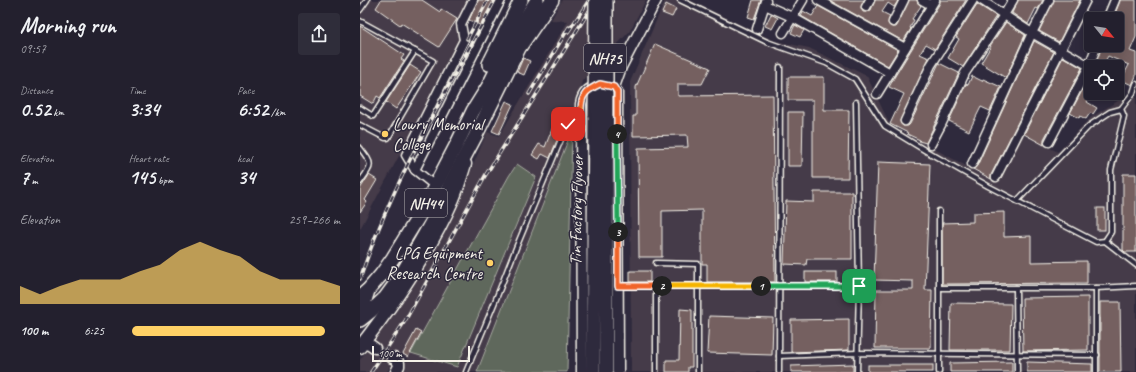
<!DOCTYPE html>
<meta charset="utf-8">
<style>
body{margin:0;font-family:Caveat,sans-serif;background:#2f2d3a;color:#f1f3f6;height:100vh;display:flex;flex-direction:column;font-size:15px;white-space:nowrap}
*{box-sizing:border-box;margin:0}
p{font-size:13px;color:#a3a3aa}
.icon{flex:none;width:22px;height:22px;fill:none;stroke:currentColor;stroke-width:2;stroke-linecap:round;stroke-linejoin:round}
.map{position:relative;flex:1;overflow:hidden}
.details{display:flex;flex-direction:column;background:#23202e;width:360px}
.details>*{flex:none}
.needle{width:26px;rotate:120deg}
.buttons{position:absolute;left:724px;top:12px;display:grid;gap:8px}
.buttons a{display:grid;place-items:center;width:40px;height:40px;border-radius:4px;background:#23202e;box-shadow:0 2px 10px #0003,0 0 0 1px #403e4a;font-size:20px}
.scale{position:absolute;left:12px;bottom:10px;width:98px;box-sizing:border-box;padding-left:4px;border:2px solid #f4f1e8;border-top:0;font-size:11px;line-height:14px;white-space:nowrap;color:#f4f1e8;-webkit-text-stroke:3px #2f2a3d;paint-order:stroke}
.pin{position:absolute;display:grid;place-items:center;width:34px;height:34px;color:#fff;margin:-17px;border-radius:8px;box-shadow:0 2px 6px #0006}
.km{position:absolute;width:20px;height:20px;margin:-10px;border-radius:50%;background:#222;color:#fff;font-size:11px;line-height:20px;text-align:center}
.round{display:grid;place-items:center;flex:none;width:42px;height:42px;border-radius:4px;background:#2f2d3a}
.overview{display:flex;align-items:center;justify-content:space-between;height:68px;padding:0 20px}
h1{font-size:22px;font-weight:700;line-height:30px}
.metrics{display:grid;grid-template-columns:repeat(3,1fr);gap:6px;height:68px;padding:4px 20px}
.metrics div{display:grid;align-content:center}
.metrics b{font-size:20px;font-weight:700}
.metrics small{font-size:11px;font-weight:400}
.metrics p{font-size:11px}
.chart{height:112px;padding:8px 20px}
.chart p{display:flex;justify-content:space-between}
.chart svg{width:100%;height:72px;margin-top:4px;fill:#ffd166;opacity:.7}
ul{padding:0 20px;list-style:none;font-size:13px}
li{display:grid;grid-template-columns:64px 48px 1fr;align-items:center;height:30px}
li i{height:10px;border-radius:5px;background:#ffd166}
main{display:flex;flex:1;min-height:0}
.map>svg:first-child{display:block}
.built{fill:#443a48}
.green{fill:#5e675b;stroke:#a9aca2}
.building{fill:#746061;stroke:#f4f1e8}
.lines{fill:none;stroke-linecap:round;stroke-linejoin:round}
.tertiary-tunnel{stroke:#4d4857;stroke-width:10;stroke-dasharray:10 5;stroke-linecap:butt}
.service-casing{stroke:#f4f1e8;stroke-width:7}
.minor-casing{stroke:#f4f1e8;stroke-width:11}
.tertiary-casing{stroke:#f4f1e8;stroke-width:13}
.primary-casing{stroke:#f4f1e8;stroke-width:15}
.trunk-casing{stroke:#f4f1e8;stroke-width:16}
.service{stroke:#2f2a3d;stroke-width:4}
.minor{stroke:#2f2a3d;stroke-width:8}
.tertiary{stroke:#2f2a3d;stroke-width:10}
.primary{stroke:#2f2a3d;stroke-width:12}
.trunk{stroke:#2f2a3d;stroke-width:13}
.rail-casing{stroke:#f4f1e8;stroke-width:3.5}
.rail{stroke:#2f2a3d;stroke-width:2;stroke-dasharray:6;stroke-linecap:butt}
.trunk-bridge-casing{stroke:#f4f1e8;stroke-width:16;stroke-linecap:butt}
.trunk-bridge{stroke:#2f2a3d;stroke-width:13}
.split-1-casing{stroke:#fff;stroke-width:8}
.split-2-casing{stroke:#fff;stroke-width:8}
.split-3-casing{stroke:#fff;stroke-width:8}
.split-4-casing{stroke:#fff;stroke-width:8}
.split-5-casing{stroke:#fff;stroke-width:8}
.split-6-casing{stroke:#fff;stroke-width:8}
.split-1{stroke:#22a559;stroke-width:5}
.split-2{stroke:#f5b400;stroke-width:5}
.split-3{stroke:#f0652b;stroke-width:5}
.split-4{stroke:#22a559;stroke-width:5}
.split-5{stroke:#f0652b;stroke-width:5}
.split-6{stroke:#f5b400;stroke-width:5}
.poi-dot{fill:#ffd166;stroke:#2f2a3d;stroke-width:1.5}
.labels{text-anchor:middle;stroke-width:3;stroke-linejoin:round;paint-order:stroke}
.shield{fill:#2f2a3d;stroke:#b9b5b5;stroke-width:1}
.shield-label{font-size:16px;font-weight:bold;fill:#f4f1e8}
.poi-label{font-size:17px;fill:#f4f1e8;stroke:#2f2a3d;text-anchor:start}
.street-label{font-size:17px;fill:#f4f1e8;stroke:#2f2a3d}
</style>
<main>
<section class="details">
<div class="overview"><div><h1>Morning run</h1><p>09:57</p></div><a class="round"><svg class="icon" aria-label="share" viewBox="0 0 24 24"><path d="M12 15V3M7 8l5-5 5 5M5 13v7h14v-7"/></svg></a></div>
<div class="metrics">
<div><p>Distance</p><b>0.52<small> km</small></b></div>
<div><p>Time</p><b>3:34</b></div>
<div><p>Pace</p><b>6:52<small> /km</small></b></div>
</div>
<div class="metrics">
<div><p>Elevation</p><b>7<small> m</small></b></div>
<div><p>Heart rate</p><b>145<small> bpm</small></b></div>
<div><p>kcal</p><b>34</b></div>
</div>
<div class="chart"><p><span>Elevation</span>259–266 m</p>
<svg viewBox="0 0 160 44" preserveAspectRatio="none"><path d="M0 44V33L10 38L20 33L30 29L40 29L50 29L60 24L70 20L80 11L90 6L100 11L110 15L120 24L130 29L140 29L150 29L160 33V44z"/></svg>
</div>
<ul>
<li><b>100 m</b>6:25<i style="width:93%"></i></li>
</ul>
</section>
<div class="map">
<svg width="776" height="372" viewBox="0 0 776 372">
<rect width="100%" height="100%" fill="#2f2a3d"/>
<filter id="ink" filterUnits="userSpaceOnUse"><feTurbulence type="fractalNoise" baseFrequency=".025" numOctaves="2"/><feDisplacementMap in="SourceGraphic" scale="8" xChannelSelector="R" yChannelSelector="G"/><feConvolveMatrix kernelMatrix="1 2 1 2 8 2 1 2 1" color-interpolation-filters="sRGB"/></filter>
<g filter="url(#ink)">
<!-- built -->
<g class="built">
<polygon points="0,0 111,0 101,40 0,229"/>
<polygon points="202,0 286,0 270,31 222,81 212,130 117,372 40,372 48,358 38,353 27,372 0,372 0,360 37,305 79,238 94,211 127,132 139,136 208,21 191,20"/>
<polygon points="305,0 329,0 415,41 449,48 507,76 530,125 636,182 662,134 698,152 731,117 776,90 776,372 271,372 270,82"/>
</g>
<!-- green -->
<g class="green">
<polygon points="212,130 207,372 117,372"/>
<polygon points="157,164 176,177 97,367 51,353 149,176"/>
</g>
<!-- building -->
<g class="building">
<polygon points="21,0 62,0 80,12 81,9 97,19 79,47 41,23 40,25 16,8"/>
<polygon points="118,0 135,0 122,26 109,20"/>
<polygon points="393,0 401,0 394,19 388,17"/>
<polygon points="469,0 504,0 501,7 503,12 506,12 511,10 515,0 537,0 538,1 534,7 528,3 522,12 530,16 528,23 529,25 533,27 536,27 538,24 549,0 557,0 558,3 561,6 552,19 554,20 550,28 551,29 543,41"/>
<polygon points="580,0 606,0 575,49 566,44 560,54 569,58 540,121 541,124 543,126 548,126 550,124 579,63 599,73 566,143 559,141 560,140 547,134 548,133 530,124 544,94 529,87 535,76 580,3"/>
<polygon points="658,0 683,0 678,9 676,8 668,24 652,13"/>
<polygon points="694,0 720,0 699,42 679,31"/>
<polygon points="760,0 776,0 776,37 770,51 776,53 776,76 772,85 761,80 769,65 748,56 742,67 736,67 736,64 742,45 754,45 758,47 762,37 757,35 757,19 753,19"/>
<polygon points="306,4 316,9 312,17 302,13"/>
<polygon points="617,4 636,16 603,67 588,58 599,39 596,37"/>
<polygon points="458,6 538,50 528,66 441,16 443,11 452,16"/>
<polygon points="411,14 418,18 412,29 405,26"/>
<polygon points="646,22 665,35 646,78 621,63 631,46 630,46"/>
<polygon points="435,25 444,30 440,37 431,33"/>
<polygon points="0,26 44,55 41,59 44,61 20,98 17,96 13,104 0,96"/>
<polygon points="674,41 694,52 631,175 631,179 613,169 617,166"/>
<polygon points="295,44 350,68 342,84 318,84 318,96 413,95 415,282 347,282 347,264 342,264 342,210 302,211 302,257 279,257 278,148 328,147 327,135 273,136 273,116 276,116 276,87"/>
<polygon points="703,57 722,68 684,139 684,145 664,134"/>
<polygon points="163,58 170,61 164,75 157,72"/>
<polygon points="50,65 61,72 36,109 26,102"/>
<polygon points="612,76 622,81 623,79 641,87 630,111 621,107 609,131 589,121 606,84 608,85"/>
<polygon points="428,77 464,77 464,110 489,110 488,178 453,178 453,100 428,100"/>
<polygon points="728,80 731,82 731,94 727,102 737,108 733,114 730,113 726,119 720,116 719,118 710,113"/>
<polygon points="146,101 153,104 139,134 132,131"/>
<polygon points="428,112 443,112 442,166 428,166"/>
<polygon points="194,124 202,127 190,158 182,154 179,159 172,155 179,144 185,147"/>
<polygon points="518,162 570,164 565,290 572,290 571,348 515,348 516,290 553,290 553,281 514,280"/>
<polygon points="763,174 776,174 776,252 765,252 763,250"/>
<polygon points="9,175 17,180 5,200 7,202 0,212 0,189"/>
<polygon points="454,192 492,192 492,259 447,259 446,265 424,264 426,201 454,202"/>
<rect x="737" y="208" width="8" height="22"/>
<polygon points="644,212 644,237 671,236 671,262 727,261 727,283 582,284 582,223 613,222 613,213"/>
<rect x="270" y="271" width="20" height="11"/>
<rect x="445" y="272" width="32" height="10"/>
<polygon points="728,297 728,350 663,351 662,298"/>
<polygon points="740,302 760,302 761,372 740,372"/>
<polygon points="591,303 651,304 650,350 590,350"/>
<polygon points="320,309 332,310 332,367 328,367 328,372 306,372 306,360 319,360"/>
<polygon points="349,316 413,318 412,355 347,353"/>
<polygon points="489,319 489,350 431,352 431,320"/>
<polygon points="56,330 61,333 48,357 43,354"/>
<polygon points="652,362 652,372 590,372 590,363"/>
<polygon points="667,362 732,364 732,372 667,372"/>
<polygon points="493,364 493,372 431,372 431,366"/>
<rect x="508" y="365" width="65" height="7"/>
</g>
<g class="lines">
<!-- tertiary-tunnel -->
<polyline class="tertiary-tunnel" points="15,348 32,358"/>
<defs>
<g id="service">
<polyline points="320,0 407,42 466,63 495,79 525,126 566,151 628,186 736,242 745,241 751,232 751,170 764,116 761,109 750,112 729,126 657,201"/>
<polyline points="0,10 7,0"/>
<polyline points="0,21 73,61 28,138 25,138 0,125"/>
<polyline points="496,102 499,286 497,372"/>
<polyline points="0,108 13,116 55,51"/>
<polyline points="761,109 773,93 776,84"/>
<path d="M0,148C13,165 13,164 0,182"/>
<polyline points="745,241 776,265"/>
<polyline points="296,263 338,264 338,372"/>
<polyline points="258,286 499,286"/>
<polyline points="296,286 296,372"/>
<polyline points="579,288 736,288 736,372"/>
<polyline points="656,288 657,372"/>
<polyline points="736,288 776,286"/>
<polyline points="419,356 497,353 737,355"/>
<polyline points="106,372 134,304 156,248 205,130 208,124 220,118"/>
<polyline points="419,372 420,67"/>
<polyline points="579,372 579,211"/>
</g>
<g id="minor">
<polyline points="458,0 545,48"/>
<polyline points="562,0 571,5"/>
<polyline points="621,0 672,33 731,67"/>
<polyline points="405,5 432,17 530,73"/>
<polyline points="506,7 510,0"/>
<polyline points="747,19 755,0"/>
<polyline points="533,22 544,0"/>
<polyline points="397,29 406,1"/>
<polyline points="423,33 443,0"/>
<polyline points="517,94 575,0"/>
<polyline points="545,121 571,65 613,0"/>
<polyline points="689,142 729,66 737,45"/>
<polyline points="571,144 581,125 605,73 644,15 653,0"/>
<polyline points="612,164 672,33 689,0"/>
<polyline points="55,170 46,155 104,40 101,24 113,0"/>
<polyline points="636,177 726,0"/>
<polyline points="75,186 55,170 141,0"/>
</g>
<g id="tertiary">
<polyline points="254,87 261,67 296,0"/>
<polyline points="5,341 15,348"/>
<polyline points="32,358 34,358 39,363 39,366 36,372"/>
<path d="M222,372L221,104C223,92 229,89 240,84L254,87L257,92L258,372"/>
</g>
<g id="primary">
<polyline points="0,318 9,289"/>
<path d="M0,347C35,302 70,251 93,199C98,188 101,176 105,164"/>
</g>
<g id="trunk">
<polyline points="129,64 161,0"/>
<polyline points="246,116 246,372"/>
<polyline points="0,297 9,289 21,275 33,258 62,211 96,146 113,111 128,87 153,38 177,0"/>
<polyline points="0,320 10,312 25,298 39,279 69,227 83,201 90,184 115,137 159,48 192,0"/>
<polyline points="233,372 235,116"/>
</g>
</defs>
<!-- service casing -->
<use href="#service" class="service-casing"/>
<!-- minor casing -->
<use href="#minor" class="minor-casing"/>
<!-- tertiary casing -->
<use href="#tertiary" class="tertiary-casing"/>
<!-- primary casing -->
<use href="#primary" class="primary-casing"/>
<!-- trunk casing -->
<use href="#trunk" class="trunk-casing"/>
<!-- service -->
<use href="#service" class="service"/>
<!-- minor -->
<use href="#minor" class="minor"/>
<!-- tertiary -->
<use href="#tertiary" class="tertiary"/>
<!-- primary -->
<use href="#primary" class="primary"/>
<!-- trunk -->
<use href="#trunk" class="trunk"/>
<defs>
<g id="rail">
<polyline points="208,32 229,0"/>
<polyline points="107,39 128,0"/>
<polyline points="169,94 209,27"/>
<path d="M0,279C32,181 87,91 135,0"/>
<polyline points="11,372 45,321 125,176 236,0"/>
</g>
</defs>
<!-- rail casing -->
<use href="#rail" class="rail-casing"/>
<!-- rail -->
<use href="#rail" class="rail"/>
<defs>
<g id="trunk-bridge">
<polyline points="246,0 246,116"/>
<polyline points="235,116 236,0"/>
</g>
</defs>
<!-- trunk-bridge casing -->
<use href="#trunk-bridge" class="trunk-bridge-casing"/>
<!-- trunk-bridge -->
<use href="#trunk-bridge" class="trunk-bridge"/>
</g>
</g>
<g class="lines" filter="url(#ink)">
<defs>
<polyline id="split-1" points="401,286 499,286"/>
<polyline id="split-2" points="302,286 401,286"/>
<polyline id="split-3" points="258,232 258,286 302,286"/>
<polyline id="split-4" points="257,134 258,232"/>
<path id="split-5" d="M221,110C221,94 227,90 240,84L254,87L257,92V134"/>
<polyline id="split-6" points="208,124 220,117 221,110"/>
</defs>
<!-- split-1 casing -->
<use href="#split-1" class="split-1-casing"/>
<!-- split-2 casing -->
<use href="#split-2" class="split-2-casing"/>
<!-- split-3 casing -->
<use href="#split-3" class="split-3-casing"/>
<!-- split-4 casing -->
<use href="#split-4" class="split-4-casing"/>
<!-- split-5 casing -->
<use href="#split-5" class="split-5-casing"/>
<!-- split-6 casing -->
<use href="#split-6" class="split-6-casing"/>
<!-- split-1 -->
<use href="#split-1" class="split-1"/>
<!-- split-2 -->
<use href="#split-2" class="split-2"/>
<!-- split-3 -->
<use href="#split-3" class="split-3"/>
<!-- split-4 -->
<use href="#split-4" class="split-4"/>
<!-- split-5 -->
<use href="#split-5" class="split-5"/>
<!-- split-6 -->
<use href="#split-6" class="split-6"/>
</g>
<!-- markers -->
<g class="poi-dot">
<circle cx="25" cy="134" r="4"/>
<circle cx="130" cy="263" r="4"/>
</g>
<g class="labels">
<!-- shield labels -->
<g class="shield">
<rect x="224" y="44" width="42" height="28" rx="3"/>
<rect x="45" y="189" width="42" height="28" rx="3"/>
</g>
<g class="shield-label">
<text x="245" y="64">NH75</text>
<text x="66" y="209">NH44</text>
</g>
<!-- poi labels -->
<g class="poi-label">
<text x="33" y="130">Lowry Memorial<tspan x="33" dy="20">College</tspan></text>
<text x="122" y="259" text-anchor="end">LPG Equipment<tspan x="122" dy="20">Research Centre</tspan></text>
</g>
<!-- street labels -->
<g class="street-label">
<text transform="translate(216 210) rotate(-89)" y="6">Tin Factory Flyover</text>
</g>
</g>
</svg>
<div class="buttons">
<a><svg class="needle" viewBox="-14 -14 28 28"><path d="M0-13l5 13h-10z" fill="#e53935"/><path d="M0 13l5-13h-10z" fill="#a3a3aa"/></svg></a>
<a><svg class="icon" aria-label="locate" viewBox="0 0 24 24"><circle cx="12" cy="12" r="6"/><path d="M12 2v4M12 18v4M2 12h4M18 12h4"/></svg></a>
</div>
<div class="scale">100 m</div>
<div class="pin" style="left:499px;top:286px;background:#1e9e55"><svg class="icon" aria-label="arrive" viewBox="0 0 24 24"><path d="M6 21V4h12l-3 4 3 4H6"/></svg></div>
<div class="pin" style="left:208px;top:124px;background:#d93025"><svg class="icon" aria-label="check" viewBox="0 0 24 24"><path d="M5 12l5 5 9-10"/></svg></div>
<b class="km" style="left:401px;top:286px">1</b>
<b class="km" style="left:302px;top:286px">2</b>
<b class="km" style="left:258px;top:232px">3</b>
<b class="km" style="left:257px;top:134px">4</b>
</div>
</main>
